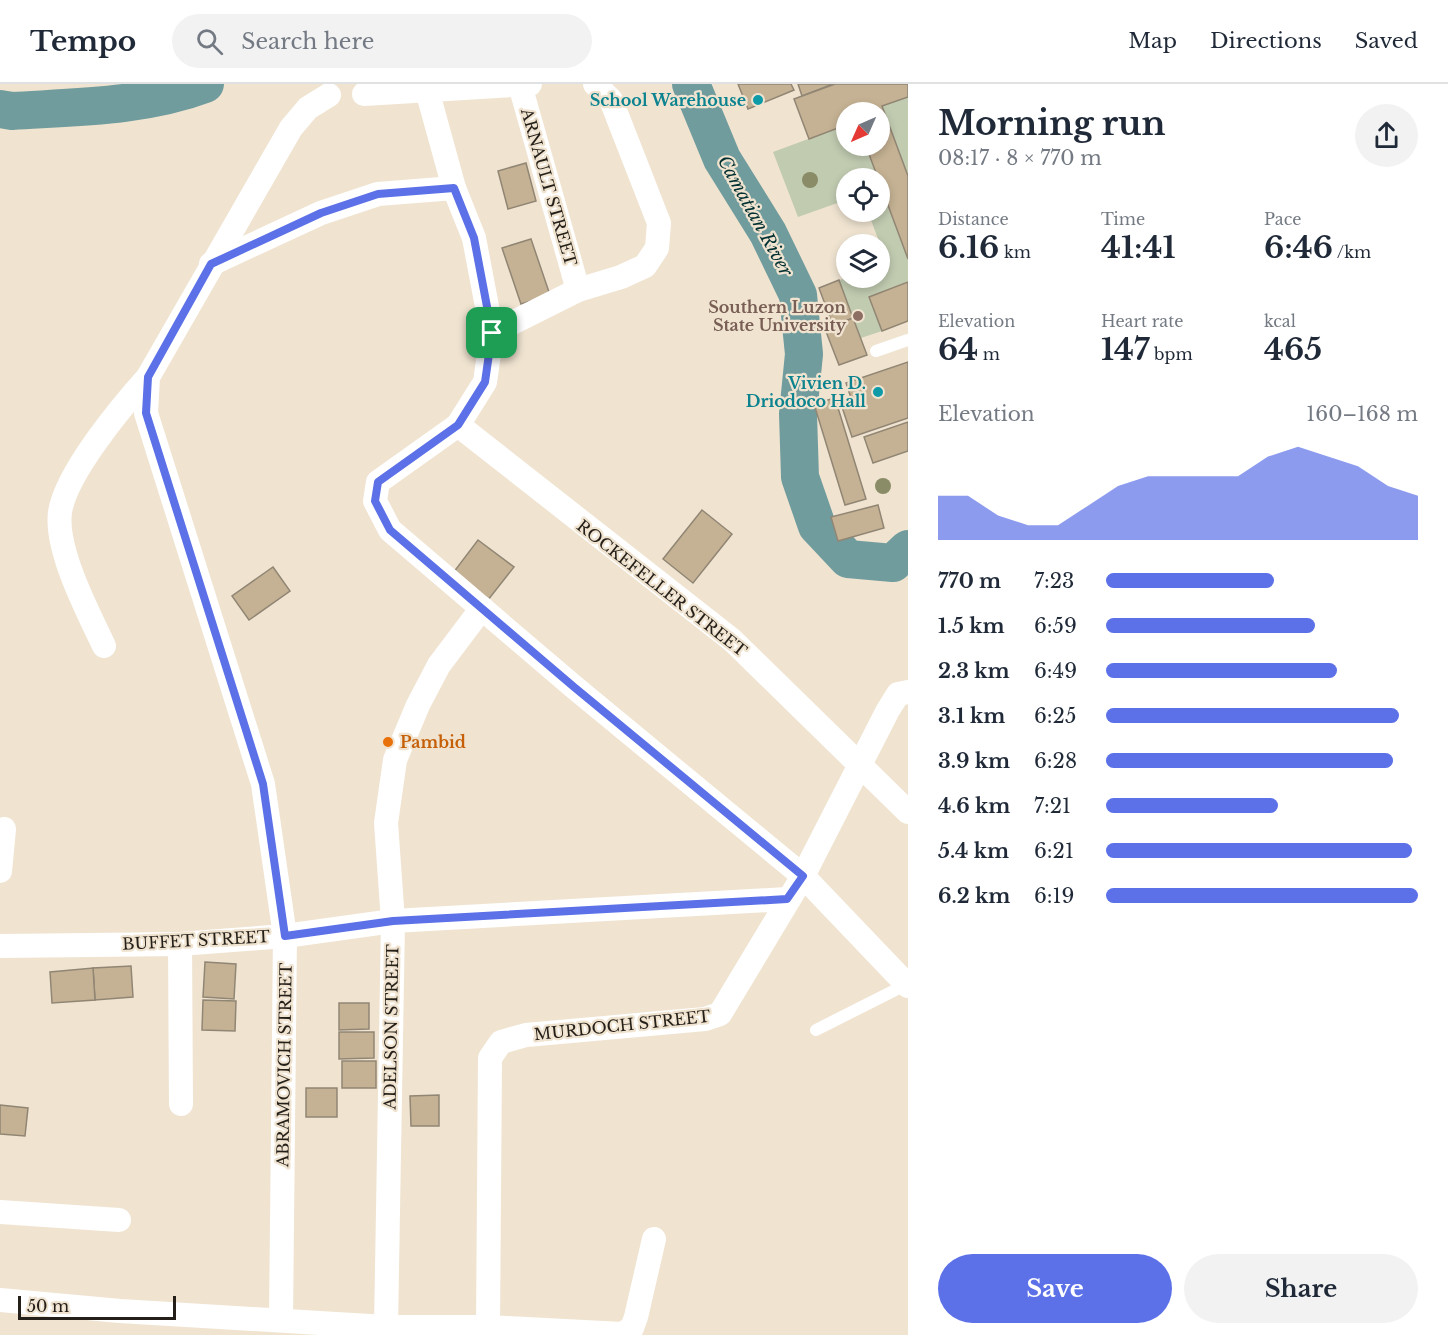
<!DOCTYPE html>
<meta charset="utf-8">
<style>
body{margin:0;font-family:"Libre Baskerville",serif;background:#f2f2f3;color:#1f2937;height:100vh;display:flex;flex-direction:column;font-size:22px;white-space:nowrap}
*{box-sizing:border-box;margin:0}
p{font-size:20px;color:#747a83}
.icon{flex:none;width:33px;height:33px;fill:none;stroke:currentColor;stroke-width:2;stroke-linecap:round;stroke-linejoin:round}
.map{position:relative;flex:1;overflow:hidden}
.details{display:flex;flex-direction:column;background:#fff;width:540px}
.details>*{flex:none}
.needle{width:39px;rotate:225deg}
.controls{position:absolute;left:836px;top:18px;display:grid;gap:12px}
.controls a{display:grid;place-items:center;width:54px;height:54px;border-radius:50%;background:#fff;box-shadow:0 3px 9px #0003;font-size:30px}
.scale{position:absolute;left:18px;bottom:15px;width:158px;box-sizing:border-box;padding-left:6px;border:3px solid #241f18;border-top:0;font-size:16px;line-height:21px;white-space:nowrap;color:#241f18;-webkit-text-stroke:4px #f0e4d1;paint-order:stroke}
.pin{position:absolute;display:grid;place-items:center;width:51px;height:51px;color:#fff;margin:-26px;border-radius:12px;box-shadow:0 3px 9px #0006}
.round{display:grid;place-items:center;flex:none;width:63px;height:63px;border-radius:32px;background:#f2f2f3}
.overview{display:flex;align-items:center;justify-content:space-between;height:102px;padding:0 30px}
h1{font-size:33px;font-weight:700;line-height:45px}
.stats{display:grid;grid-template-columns:repeat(3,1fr);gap:9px;height:102px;padding:6px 30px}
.stats div{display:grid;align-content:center}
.stats b{font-size:30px;font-weight:700}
.stats small{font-size:16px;font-weight:400}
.stats p{font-size:16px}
.chart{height:168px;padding:12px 30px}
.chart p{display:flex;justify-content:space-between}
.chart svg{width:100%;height:108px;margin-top:6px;fill:#5c71e8;opacity:.7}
.primary-button{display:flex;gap:12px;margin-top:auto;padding:12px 30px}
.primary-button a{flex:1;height:69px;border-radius:36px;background:#5c71e8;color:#fff;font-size:24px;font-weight:700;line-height:69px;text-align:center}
.primary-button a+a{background:#f2f2f3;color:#1f2937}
ul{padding:0 30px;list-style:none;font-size:20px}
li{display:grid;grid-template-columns:96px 72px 1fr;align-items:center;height:45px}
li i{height:15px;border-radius:8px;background:#5c71e8}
header{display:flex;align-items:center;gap:36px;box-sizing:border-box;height:84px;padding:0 30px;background:#fff;border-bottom:2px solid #e0e1e3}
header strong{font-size:28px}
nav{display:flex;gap:33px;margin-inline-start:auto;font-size:21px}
.search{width:420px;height:54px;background:#f2f2f3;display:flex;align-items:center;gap:15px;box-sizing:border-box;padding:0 21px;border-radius:33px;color:#747a83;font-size:22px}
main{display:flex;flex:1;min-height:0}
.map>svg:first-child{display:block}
.green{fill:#c1cbb0}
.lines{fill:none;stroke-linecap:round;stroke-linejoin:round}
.river{stroke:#719c9d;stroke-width:38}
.building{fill:#c5b294;stroke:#918674;stroke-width:1.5}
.lane{stroke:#fff;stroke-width:12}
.street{stroke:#fff;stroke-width:24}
.tree{fill:#898c66}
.route-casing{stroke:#fff;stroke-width:12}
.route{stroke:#5c71e8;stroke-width:8}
.culture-dot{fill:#0f9aa8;stroke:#f0e4d1;stroke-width:2}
.education-dot{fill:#8d6e63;stroke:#f0e4d1;stroke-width:2}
.food-dot{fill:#e8710a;stroke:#f0e4d1;stroke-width:2}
.labels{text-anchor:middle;stroke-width:4.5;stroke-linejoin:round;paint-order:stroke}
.culture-label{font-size:16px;font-weight:bold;fill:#0d838f;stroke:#f0e4d1;text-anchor:end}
.street-label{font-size:16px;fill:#241f18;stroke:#f0e4d1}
.education-label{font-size:16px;font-weight:bold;fill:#785e54;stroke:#f0e4d1;text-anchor:end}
.food-label{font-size:16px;font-weight:bold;fill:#c56008;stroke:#f0e4d1;text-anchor:start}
.water-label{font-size:18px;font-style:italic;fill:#023031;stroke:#f0e4d1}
</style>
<header>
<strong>Tempo</strong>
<div class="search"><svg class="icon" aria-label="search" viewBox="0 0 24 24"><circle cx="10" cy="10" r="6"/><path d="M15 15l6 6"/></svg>Search here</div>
<nav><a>Map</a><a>Directions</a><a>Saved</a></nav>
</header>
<main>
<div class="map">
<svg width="908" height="1251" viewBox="0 0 908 1251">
<rect width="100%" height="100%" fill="#f0e4d1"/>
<!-- green -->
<g class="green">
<polygon points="908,13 908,92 882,22"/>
<polygon points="846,41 846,62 866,62 878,94 846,94 846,116 798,133 773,68"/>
<polygon points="879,97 908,175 908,198 869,213 882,247 861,254 839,196 847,194 879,194 879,182 887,179 868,128 879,128"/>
</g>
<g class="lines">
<!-- river -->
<g class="river">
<polyline points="691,0 722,75 768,149 798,211 804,270 798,330 800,393 817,442 848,475 893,479 908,465"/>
<path d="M0,25L12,27C76,23 144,23 205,0"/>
</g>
</g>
<!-- building -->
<g class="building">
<polygon points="738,0 791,0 794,6 748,25"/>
<polygon points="798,0 833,0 802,12"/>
<polygon points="835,0 908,0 908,13 882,22 908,92 908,175 866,62 879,62 879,28 846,28 846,41 809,55 794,15"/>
<polygon points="526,79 536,117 508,125 498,87"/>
<polygon points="531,155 550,211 521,220 502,164"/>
<polygon points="839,196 853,234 833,242 819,204"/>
<polygon points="908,198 908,237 882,247 869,213"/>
<polygon points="853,234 867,271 839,281 825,245"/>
<polygon points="908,278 908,334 852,353 841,320 852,317 846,299"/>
<polygon points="835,314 866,415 845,421 814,320"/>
<polygon points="908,338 908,367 873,379 864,353"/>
<polygon points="878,421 884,444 838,457 831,433"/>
<polygon points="702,426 732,450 693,499 663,475"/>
<polygon points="478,456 514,483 488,516 453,489"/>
<polygon points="273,483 290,507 249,536 232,512"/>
<polygon points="205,878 236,880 234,915 203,913"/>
<polygon points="131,882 133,913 95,916 93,884"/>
<polygon points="93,884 95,916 52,919 50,888"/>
<polygon points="203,916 236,917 235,947 202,946"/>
<polygon points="339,919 369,919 369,945 339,946"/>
<polygon points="339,948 374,948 374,974 339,975"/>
<rect x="342" y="977" width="34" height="27"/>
<rect x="306" y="1004" width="31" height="29"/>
<polygon points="439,1011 439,1042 411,1042 410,1012"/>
<polygon points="0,1021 28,1024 25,1052 0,1050"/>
</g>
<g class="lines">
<!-- lane -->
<g class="lane">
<polyline points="876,267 908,256"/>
<polyline points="816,946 907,900"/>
</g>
<!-- street -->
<g class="street">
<polyline points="520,1 578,206"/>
<polyline points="427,6 454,104 474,154 492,249 485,298 458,341 378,398 375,417 390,446 574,603 803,792 908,902"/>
<polyline points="364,10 530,0"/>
<polyline points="211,180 321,129 378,110 454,104"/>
<polyline points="492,249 578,206 621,193 645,182 657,164 659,139 611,16 595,0"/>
<polyline points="458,341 732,556 908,728"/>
<path d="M104,562C88,528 55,466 60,428C66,389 122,322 148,293"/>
<polyline points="0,787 4,745"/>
<polyline points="180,860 181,1020"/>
<polyline points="0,862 180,860 285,852 393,837 787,815"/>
<polyline points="0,1128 119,1136"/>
<polyline points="0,1216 120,1227 386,1243 488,1243 622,1250 632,1244 636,1233 654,1155"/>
<polyline points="281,1235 285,852 263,700 146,329 148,293 291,44 308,24 329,11"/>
<polyline points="386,1243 393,837 386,739 395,676 418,621 439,581 482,524"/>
<polyline points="488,1243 490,974 501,958 526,951 705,935 720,930 803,792 888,626 898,610 908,608"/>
</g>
</g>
<!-- trees -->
<g class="tree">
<circle cx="810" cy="96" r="8"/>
<circle cx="883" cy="402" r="8"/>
</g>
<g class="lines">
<defs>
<polygon id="route" points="454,104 474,154 492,249 485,298 458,341 378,398 375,417 390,446 574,603 803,792 787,815 393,837 285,852 263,700 146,329 148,293 211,180 321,129 378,110"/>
</defs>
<!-- route casing -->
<use href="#route" class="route-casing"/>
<!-- route -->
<use href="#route" class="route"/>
</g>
<!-- markers -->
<g class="culture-dot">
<circle cx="758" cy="16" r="6"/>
<circle cx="878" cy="308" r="6"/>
</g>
<circle class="education-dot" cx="858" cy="232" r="6"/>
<circle class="food-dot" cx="388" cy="658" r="6"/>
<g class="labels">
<!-- culture labels -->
<g class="culture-label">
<text x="746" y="22">School Warehouse</text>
<text x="866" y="305">Vivien D.<tspan x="866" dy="18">Driodoco Hall</tspan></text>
</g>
<!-- street labels -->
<g class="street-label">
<text transform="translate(549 103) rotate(74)" y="6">ARNAULT STREET</text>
<text transform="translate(662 504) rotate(38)" y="6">ROCKEFELLER STREET</text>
<text transform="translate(196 856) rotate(-3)" y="6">BUFFET STREET</text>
<text transform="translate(622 941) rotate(-6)" y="6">MURDOCH STREET</text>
<text transform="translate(391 943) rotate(-89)" y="6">ADELSON STREET</text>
<text transform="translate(284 981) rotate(-89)" y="6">ABRAMOVICH STREET</text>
</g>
<!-- education labels -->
<g class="education-label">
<text x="846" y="229">Southern Luzon<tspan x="846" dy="18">State University</tspan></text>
</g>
<!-- food labels -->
<g class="food-label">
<text x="400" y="664">Pambid</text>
</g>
<!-- water labels -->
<g class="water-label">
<text transform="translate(755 132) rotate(61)" y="6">Camatian River</text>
</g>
</g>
</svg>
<div class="controls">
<a><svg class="needle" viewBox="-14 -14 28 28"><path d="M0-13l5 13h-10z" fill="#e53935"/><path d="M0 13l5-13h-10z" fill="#747a83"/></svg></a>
<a><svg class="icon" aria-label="locate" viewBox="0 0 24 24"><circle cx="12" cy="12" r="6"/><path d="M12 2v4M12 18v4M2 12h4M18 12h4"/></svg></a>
<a><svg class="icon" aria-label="layers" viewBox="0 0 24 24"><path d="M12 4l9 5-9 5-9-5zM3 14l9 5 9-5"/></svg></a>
</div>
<div class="scale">50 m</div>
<div class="pin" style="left:492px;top:249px;background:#1e9e55"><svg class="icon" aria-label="arrive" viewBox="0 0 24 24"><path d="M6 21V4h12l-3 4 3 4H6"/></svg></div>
</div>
<section class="details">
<div class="overview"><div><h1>Morning run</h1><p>08:17 · 8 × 770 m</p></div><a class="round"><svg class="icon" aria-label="share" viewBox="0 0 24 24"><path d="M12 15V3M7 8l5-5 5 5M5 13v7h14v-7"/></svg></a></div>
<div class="stats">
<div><p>Distance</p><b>6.16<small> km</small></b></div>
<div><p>Time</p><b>41:41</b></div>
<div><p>Pace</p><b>6:46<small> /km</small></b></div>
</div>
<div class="stats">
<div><p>Elevation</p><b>64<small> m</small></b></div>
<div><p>Heart rate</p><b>147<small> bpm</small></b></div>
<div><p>kcal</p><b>465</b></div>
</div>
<div class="chart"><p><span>Elevation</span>160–168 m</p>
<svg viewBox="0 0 160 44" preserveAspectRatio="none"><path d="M0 44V26L10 26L20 34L30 38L40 38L50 30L60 22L70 18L80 18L90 18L100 18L110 10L120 6L130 10L140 14L150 22L160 26V44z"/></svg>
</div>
<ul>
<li><b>770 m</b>7:23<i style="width:54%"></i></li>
<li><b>1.5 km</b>6:59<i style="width:67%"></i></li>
<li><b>2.3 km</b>6:49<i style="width:74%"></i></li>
<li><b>3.1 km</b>6:25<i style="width:94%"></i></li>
<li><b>3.9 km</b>6:28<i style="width:92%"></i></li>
<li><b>4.6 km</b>7:21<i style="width:55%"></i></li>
<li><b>5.4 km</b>6:21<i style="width:98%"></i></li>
<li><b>6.2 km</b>6:19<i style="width:100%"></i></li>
</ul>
<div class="primary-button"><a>Save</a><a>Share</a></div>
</section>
</main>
